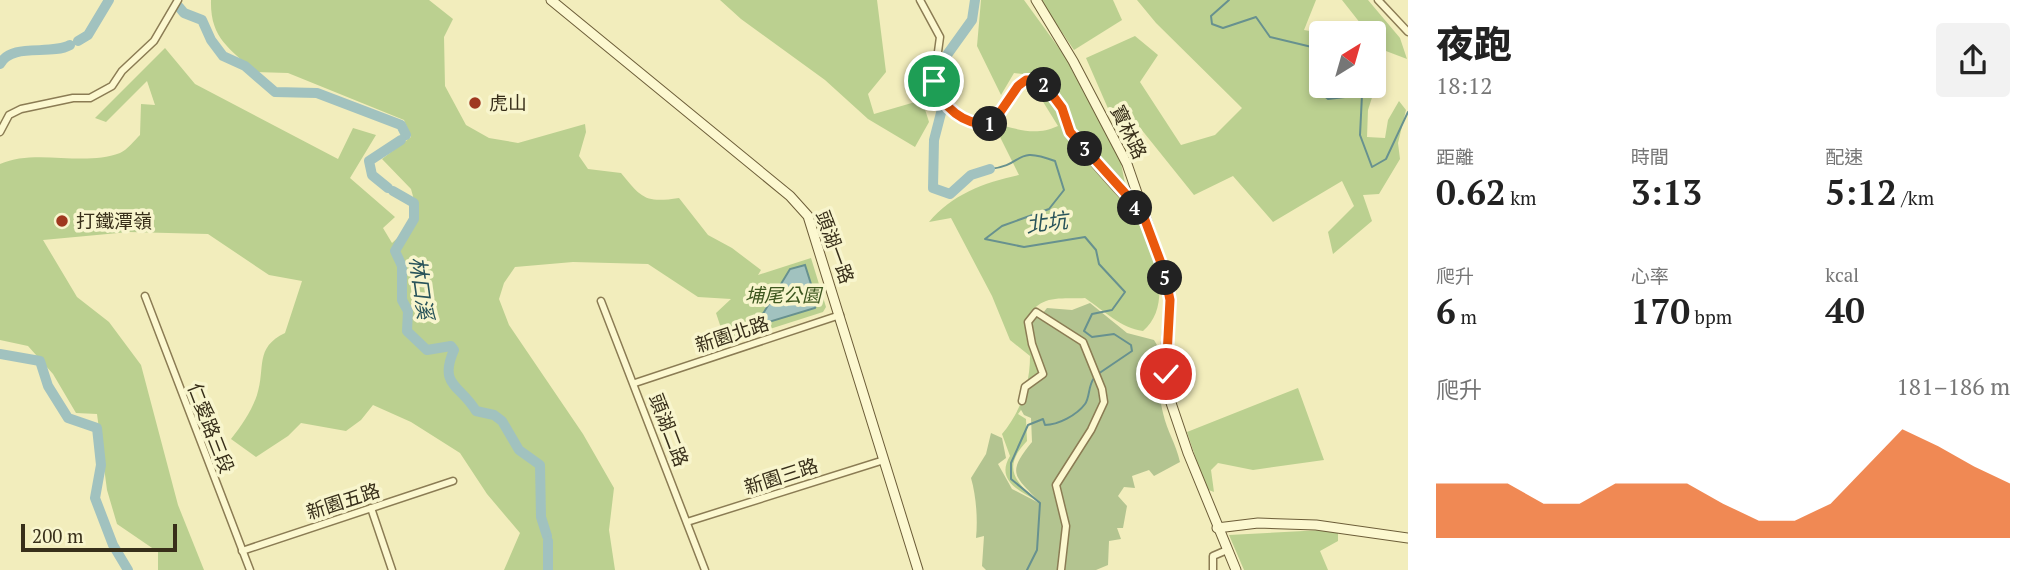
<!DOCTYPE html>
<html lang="zh-TW">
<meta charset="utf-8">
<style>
body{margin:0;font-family:"PT Serif","Noto Sans TC",serif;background:#f2f2f2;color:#222;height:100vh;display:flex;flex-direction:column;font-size:26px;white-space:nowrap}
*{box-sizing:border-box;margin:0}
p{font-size:23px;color:#767676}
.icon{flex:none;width:38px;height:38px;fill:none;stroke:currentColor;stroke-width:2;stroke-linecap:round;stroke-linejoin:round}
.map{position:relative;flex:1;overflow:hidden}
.sheet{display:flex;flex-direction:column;background:#fff;width:630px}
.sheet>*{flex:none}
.needle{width:46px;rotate:37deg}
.buttons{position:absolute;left:1309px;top:21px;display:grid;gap:14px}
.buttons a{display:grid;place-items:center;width:77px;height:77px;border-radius:7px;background:#fff;box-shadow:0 4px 10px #0003;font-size:35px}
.scale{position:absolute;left:21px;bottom:18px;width:156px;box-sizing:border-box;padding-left:7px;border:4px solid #382f1a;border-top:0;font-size:19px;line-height:24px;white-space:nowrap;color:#382f1a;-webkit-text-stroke:5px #f8f5cd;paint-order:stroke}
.pin{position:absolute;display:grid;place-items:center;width:60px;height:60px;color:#fff;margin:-30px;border:4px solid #fff;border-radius:50%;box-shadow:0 2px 7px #0007}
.km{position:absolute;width:35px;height:35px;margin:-18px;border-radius:50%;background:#222;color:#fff;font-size:19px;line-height:35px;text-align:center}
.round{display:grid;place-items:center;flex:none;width:74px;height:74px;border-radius:7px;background:#f2f2f2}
.headline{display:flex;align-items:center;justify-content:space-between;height:119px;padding:0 28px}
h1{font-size:38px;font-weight:800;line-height:52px}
.figures{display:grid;grid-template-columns:repeat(3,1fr);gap:10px;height:119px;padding:7px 28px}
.figures div{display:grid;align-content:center}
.figures b{font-size:35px;font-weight:800}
.figures small{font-size:19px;font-weight:400}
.figures p{font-size:19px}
.chart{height:196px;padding:14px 28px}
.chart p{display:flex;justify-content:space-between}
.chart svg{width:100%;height:126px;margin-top:7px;fill:#ea580c;opacity:.7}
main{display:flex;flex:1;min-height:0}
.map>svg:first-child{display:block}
.green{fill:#bbd090}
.cemetery{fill:#b3c490}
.water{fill:#a1c2bf;stroke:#67918f;stroke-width:2}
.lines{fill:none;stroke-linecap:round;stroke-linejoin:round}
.stream{stroke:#67918f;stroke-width:2}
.river{stroke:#a1c2bf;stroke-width:10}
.street-casing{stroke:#8b7c54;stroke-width:9}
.secondary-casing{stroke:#6c5d38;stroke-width:11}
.street{stroke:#fcf8d0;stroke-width:6}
.secondary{stroke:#fcf8d0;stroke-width:9}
.route-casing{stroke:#fff;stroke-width:14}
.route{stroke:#ea580c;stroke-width:9}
.poi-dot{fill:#9f381f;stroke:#f8f5cd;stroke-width:2.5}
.labels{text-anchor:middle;stroke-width:7;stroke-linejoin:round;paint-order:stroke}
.poi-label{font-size:19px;fill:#382f1a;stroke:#f8f5cd;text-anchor:start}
.street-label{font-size:19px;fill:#382f1a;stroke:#f8f5cd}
.park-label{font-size:19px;font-style:italic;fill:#3d571f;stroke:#f8f5cd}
.water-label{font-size:21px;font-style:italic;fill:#28535a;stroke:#f8f5cd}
</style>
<main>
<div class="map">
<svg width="1408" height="570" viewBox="0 0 1408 570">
<rect width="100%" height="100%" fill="#f2edbc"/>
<!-- green -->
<g class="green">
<path d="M211,0H429L453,19L444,37L445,86L466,125L489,138L518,143L585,124L586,132L579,156L588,169L621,173C642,199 646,203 679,198L708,235L732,248L761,270L758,275L811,258L826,307L823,312L726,343L716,313L731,299L698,297L648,264L573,262L515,267L504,283L499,299L509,325L583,434L614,488L609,530L615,570H504L520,533L487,494L460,453L411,422L373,405L361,420L346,431L301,423L288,436L256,457L231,439C242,425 251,412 257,395C266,367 254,348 285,333L302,281L269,275L208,234L129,232L43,240L77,297L109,322L141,365L178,505L204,570H158V552L117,524L107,490L97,414L76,413L53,374L28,346L0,340V164C36,148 82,167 120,153C127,150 135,140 140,135L141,104L155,105L147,81L106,122L95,118L165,48L195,84L338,159L353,128L376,135L350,178L395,217L383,228L392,243L419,218L411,189L382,159L411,137L404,120L288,73L255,72C229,48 210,38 211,0Z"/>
<polygon points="720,0 877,0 886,72 868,94 874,114 922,100 929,122 915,147 868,119 825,80 741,19"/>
<polygon points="981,0 1024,0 1064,55 1121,163 1126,189 1079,136 1061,98 1040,76 1014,73 1001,95 977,46"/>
<polygon points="1040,0 1113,0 1122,20 1074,50"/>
<polygon points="1137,0 1316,0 1304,30 1321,33 1321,86 1374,86 1374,81 1377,82 1368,110 1367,137 1385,138 1388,120 1399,101 1406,110 1398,143 1400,159 1379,194 1363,195 1372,221 1333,254 1328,232 1354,206 1342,181 1273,222 1233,176 1194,195 1137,124 1117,129 1086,58 1135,36 1158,55 1140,82 1181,145 1215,135 1242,108 1156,23"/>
<polygon points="1342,0 1368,0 1400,38 1407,59 1378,48 1374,33 1368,33"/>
<path d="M1037,92C1049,99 1061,112 1061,126C1086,158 1117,189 1138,223C1156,253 1173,306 1143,331C1121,328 1104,311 1085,298C1074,299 1057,297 1046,301C1012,314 1028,357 1045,378L1018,414L1026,419L1027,441C1003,466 1013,480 1036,500C1017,490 996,479 1010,456L1002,434C1021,411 1030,385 1030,356L1010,340L992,296L951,218L929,222C951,195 985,182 1019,175L999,135L1004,126C1024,131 1038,135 1058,126Z"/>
<polygon points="1298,388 1324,460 1253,470 1218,463 1211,470 1214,492 1206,489 1187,432"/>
<polygon points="1323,530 1338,531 1338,541 1320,551 1328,570 1244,570 1229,535"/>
</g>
<!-- cemetery -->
<path class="cemetery" d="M1090,303L1127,333L1154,340L1157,345L1154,347L1156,354L1153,360L1159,379L1155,381C1160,390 1160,402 1163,413C1167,431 1176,444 1180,462L1154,476L1149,470L1132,476L1135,488L1124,487L1118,496L1127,506L1123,528H1117L1121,539L1109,541L1108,565L1096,570H986L982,566L984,536L976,538C978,519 976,495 971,478L986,454L991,433L1002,438L1006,458L998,464L1012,489L1041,504C1017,476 1004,476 1032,442L1031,418L1024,415L1020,408L1026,388L1043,369L1029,325L1036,314H1042L1047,308L1072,310Z"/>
<!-- water -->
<polygon class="water" points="805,265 817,303 815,308 762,324 761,317 790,269"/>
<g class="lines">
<!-- stream -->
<g class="stream">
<polyline points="1229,0 1211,16 1212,24 1223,28 1256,17 1270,37 1316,48 1313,87 1328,99 1362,95 1360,135 1372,167 1386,159 1408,112"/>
<path d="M990,169C1026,165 1013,145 1055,161L1064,190L1049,209L1002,226L985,239L1024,247L1085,237L1096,250L1099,264L1125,292L1112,310L1092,314L1084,331L1092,337L1114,334L1131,345L1132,351L1098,374"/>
<path d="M1027,570L1037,550L1040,503L1011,479V463L1028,425L1043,419L1045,425C1058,425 1077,415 1085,404C1090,397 1088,386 1094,378"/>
</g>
<!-- river -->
<g class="river">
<polyline points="179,7 184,13 202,20 211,40 223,56 245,66 275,92 317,93 401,125 406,135"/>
<polyline points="78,41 88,35 109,0"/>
<path d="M0,64C12,42 50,56 70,45"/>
<polyline points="945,98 948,88 944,59 972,20 975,0"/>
<polyline points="942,109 934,140 933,188 950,194 971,175 990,169"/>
<polyline points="388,188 372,175 369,161 401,140"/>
<path d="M393,191L414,203V219L395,251L402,266V300L408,311L407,331L427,350L451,346L454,350C438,386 461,385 476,411L494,415L502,421L519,450L540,465L541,517L547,536"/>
<polyline points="0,354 40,361 48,386 68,418 97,428 101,465 95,498 113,545 128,570"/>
<polyline points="548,541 548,570"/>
</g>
<defs>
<g id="street">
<path d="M920,0L940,37L934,81L937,93L945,105L965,119L976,125L992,124C1003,112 1010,87 1024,81C1051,69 1061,117 1070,132C1078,146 1128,204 1142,213"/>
<polyline points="1378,0 1408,32"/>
<polyline points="0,132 9,115 21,109 73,98 90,98 112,86 122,71 154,41 178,0"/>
<polyline points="145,296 250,570"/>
<polyline points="601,301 705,570"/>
<polyline points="635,383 840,315"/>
<polyline points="1022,401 1025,387 1043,374 1032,344 1028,322 1036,312 1083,342 1102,389 1104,402 1091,430 1056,485 1066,526 1061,570"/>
<polyline points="371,508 392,570"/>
<polyline points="687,522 884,460"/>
<polyline points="242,551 453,481"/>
<polyline points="1213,570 1213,556 1227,550"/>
</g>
<g id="secondary">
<polyline points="551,0 790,196 808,216 918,570"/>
<polyline points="1036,0 1073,61 1127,164 1164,271 1170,300 1165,358 1169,397 1188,453 1236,570"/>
<polyline points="1217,528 1258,523 1316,525 1408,538"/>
</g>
</defs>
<!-- street casing -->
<use href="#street" class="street-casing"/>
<!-- secondary casing -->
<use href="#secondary" class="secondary-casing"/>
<!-- street -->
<use href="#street" class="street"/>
<!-- secondary -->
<use href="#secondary" class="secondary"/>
</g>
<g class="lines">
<defs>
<path id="route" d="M934,81C942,108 964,126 992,124L1018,86L1026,80H1035L1045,85L1062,108L1070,132L1142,212L1164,271L1170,300L1166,374"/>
</defs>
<!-- route casing -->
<use href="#route" class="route-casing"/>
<!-- route -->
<use href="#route" class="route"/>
</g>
<!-- markers -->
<g class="poi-dot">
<circle cx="475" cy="103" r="7"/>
<circle cx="62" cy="221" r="7"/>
</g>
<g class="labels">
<!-- poi labels -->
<g class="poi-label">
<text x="489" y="110">虎山</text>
<text x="76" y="228">打鐵潭嶺</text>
</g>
<!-- street labels -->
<g class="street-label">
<text transform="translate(1129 132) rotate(64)" y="7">寶林路</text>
<text transform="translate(835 247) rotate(70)" y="7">頭湖一路</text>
<text transform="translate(732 334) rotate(-18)" y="7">新園北路</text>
<text transform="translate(211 428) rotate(69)" y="7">仁愛路三段</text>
<text transform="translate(669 430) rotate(69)" y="7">頭湖二路</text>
<text transform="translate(781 476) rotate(-18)" y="7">新園三路</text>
<text transform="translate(343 501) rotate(-18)" y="7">新園五路</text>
</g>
<!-- park labels -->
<g class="park-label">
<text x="783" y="302">埔尾公園</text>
</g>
<!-- water labels -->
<g class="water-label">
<text transform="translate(1047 223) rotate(-7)" y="7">北坑</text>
<text transform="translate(421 288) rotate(82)" y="7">林口溪</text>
</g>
</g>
</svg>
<div class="buttons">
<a><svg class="needle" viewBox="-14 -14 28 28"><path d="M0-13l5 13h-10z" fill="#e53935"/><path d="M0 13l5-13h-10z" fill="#767676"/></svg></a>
</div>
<div class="scale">200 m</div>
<div class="pin" style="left:934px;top:81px;background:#1e9e55"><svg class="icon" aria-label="arrive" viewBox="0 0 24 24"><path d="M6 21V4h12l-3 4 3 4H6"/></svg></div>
<div class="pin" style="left:1166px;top:374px;background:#d93025"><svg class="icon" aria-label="check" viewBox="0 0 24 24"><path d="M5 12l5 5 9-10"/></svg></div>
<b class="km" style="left:990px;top:124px">1</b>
<b class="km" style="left:1044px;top:85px">2</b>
<b class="km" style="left:1085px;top:149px">3</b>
<b class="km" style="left:1135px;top:208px">4</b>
<b class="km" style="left:1165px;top:278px">5</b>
</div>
<section class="sheet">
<div class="headline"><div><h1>夜跑</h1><p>18:12</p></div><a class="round"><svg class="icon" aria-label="share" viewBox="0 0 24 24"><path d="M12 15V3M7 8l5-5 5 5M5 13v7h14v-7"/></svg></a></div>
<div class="figures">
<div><p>距離</p><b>0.62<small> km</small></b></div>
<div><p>時間</p><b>3:13</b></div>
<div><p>配速</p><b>5:12<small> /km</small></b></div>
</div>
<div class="figures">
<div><p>爬升</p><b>6<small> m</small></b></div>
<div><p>心率</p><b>170<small> bpm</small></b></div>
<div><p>kcal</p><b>40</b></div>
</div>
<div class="chart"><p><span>爬升</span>181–186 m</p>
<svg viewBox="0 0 160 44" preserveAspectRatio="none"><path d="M0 44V25L10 25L20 25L30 32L40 32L50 25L60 25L70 25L80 32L90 38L100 38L110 32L120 19L130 6L140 12L150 19L160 25V44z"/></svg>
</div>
</section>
</main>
